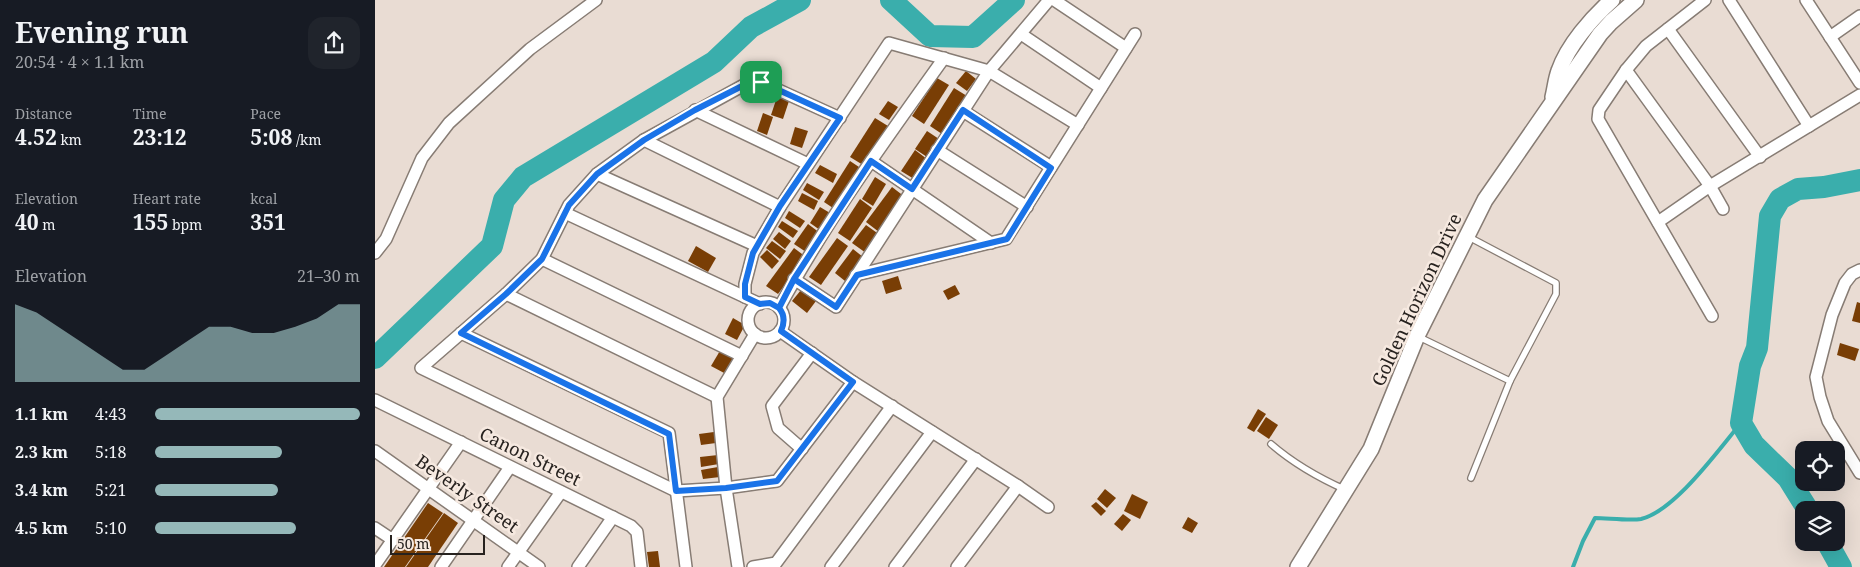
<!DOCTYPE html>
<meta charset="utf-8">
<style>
body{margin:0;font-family:"Noto Serif",serif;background:#20242c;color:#f1f3f6;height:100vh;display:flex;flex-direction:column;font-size:19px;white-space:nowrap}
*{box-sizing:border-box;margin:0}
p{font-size:16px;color:#9ea1a6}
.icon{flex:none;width:28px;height:28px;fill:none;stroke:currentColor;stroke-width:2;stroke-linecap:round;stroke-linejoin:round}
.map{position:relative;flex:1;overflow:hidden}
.sheet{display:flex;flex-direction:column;background:#171b24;width:375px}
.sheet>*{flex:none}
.tools{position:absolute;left:1420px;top:441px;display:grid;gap:10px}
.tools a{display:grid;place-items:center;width:50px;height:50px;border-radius:10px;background:#171b24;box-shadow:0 5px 20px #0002;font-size:25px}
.scale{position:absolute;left:15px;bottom:12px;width:95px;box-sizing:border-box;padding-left:5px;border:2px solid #27221f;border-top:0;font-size:14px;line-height:18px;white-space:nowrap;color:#27221f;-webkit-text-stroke:4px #f6e9e0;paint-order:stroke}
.pin{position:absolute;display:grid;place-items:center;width:42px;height:42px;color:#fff;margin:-21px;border-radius:10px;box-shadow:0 2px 8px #0006}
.round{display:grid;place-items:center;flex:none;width:52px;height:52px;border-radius:15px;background:#20242c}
.overview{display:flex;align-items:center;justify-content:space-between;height:85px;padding:0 15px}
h1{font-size:28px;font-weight:700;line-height:38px}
.stats{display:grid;grid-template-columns:repeat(3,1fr);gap:8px;height:85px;padding:5px 15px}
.stats div{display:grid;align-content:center}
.stats b{font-size:21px;font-weight:700}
.stats small{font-size:14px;font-weight:400}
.stats p{font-size:14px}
.chart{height:140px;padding:10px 15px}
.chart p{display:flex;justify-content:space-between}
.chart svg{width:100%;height:90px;margin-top:5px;fill:#95b8b9;opacity:.7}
ul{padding:0 15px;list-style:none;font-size:16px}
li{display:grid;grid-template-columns:80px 60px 1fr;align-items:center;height:38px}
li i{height:12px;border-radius:6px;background:#95b8b9}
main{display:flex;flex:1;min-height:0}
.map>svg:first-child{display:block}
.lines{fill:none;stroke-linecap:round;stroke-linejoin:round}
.stream{stroke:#3aaeac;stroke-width:4}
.river{stroke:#3aaeac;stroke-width:22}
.building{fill:#793e05}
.service-casing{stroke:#877c74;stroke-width:8}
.minor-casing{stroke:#877c74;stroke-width:14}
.tertiary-casing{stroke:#877c74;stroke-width:18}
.service{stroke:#fff;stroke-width:5.5}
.minor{stroke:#fff;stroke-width:11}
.tertiary{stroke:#fff;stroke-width:15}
.route-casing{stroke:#fff;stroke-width:10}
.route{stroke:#1a73e8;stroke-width:6}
.labels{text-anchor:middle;stroke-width:5;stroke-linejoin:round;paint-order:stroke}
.street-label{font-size:18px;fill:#27221f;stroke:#f6e9e0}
</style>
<main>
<section class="sheet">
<div class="overview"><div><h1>Evening run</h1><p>20:54 · 4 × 1.1 km</p></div><a class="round"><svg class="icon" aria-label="share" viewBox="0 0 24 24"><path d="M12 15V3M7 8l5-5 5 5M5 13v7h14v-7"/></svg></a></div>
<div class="stats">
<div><p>Distance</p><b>4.52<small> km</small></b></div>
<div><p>Time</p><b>23:12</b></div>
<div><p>Pace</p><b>5:08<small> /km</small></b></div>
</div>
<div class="stats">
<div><p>Elevation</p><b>40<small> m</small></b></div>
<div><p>Heart rate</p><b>155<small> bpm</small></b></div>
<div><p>kcal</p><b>351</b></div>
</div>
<div class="chart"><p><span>Elevation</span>21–30 m</p>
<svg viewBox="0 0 160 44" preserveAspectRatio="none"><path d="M0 44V6L10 10L20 17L30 24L40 31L50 38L60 38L70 31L80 24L90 17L100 17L110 20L120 20L130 17L140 13L150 6L160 6V44z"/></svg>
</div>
<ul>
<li><b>1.1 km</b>4:43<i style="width:100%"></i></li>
<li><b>2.3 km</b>5:18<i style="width:62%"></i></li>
<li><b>3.4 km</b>5:21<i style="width:60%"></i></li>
<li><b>4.5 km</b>5:10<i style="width:69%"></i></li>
</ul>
</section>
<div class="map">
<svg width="1485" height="567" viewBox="0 0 1485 567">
<rect width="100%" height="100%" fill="#e9dcd3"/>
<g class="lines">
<!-- stream -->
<path class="stream" d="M1198,567L1208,541L1220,518C1232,518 1255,521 1266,519C1300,511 1344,449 1366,423"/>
<!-- river -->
<g class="river">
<polyline points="516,0 555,36 598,37 639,0"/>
<polyline points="0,358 117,246 129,200 148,177 339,62 376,27 425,0"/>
<polyline points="1433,510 1413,478 1379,445 1366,423 1375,366 1382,348 1395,216 1405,199 1423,189 1449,187 1485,180"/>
<polyline points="1452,542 1466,567"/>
</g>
</g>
<!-- building -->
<g class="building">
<polygon points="591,71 601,79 592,91 581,83"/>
<polygon points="562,78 574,85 549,124 537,116"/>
<polygon points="579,88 592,96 567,134 555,126"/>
<polygon points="402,97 414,101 408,119 396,115"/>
<polygon points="513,101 523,107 514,120 504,114"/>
<polygon points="388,113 398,117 392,135 382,131"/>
<polygon points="500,118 513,126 488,165 475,157"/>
<polygon points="420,127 433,131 427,148 415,144"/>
<polygon points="552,131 564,139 552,157 540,149"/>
<polygon points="540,150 552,159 539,179 526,171"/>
<polygon points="475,161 487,169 461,210 449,202"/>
<polygon points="445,165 462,174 458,183 440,173"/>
<polygon points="500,177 511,184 498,206 487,199"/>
<polygon points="432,183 449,192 444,200 428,190"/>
<polygon points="517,187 530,197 504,232 491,222"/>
<polygon points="427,193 443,201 439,210 423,201"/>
<polygon points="485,199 497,208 475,241 463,233"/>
<polygon points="445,207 455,213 445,230 435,223"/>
<polygon points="414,211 430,221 425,228 410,218"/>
<polygon points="407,221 423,231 418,238 403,227"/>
<polygon points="433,224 445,233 431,252 419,244"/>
<polygon points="491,225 505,235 491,253 477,243"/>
<polygon points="404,232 416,241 410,249 398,239"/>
<polygon points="462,238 473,246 446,285 434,277"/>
<polygon points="397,241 411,251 405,259 391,248"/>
<polygon points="321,246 341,258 333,272 313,261"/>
<polygon points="419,248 431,257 403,294 391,286"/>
<polygon points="478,249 488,257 470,281 460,273"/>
<polygon points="392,250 404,261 397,269 385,257"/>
<polygon points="523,276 527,289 511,294 507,281"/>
<polygon points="580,285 585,294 573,300 568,291"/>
<polygon points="426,290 441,301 432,313 417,301"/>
<polygon points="1482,302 1485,303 1485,323 1477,321"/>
<polygon points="358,318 370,325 362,340 350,334"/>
<polygon points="1465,343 1484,349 1480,361 1462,355"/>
<polygon points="346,349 360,357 351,374 336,366"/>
<polygon points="883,409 891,414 879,432 872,428"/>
<polygon points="891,417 903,425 894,439 882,431"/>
<polygon points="339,432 341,443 326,445 324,434"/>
<polygon points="343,455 344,464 326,467 325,457"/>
<polygon points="343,467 345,477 328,479 326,470"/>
<polygon points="730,489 741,498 732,508 722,499"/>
<polygon points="757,494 773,502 765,519 749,511"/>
<polygon points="721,502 731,511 726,516 716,506"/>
<polygon points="53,503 68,513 30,567 9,567"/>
<polygon points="69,513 83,523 53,567 31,567"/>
<polygon points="748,514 756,520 747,531 739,524"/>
<polygon points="813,517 823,523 817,533 807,528"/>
<polygon points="283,551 285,567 274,567 272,552"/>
</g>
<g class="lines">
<defs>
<g id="service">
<polyline points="1092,236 1181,283 1181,294 1135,381"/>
<polyline points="1044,337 1135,381 1096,478"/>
<path d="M896,444C918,463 944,478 971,490"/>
</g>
<g id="minor">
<polyline points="679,0 751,48"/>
<polyline points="1330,0 1271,46 1251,70 1224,110 1223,119 1337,316"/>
<polyline points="1354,0 1434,126"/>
<polyline points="1431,0 1485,83"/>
<polyline points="1293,29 1385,157"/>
<polyline points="646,34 726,88"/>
<polyline points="1455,37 1485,16"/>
<polyline points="1251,70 1335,186 1348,209"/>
<polyline points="320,110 433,164"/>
<polyline points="588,111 676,167"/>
<polyline points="465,118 386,82 369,85 269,140 222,174 194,205 167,259 131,294 46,368 301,491 351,488 402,481 478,382"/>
<polyline points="269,140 405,207"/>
<polyline points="562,150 652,207"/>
<polyline points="496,161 616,243"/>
<polyline points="222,174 382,246"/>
<polyline points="190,213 385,304"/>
<polyline points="1283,222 1335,186 1485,95"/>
<polyline points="0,253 11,239 47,158 74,123 155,49 221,0"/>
<polyline points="167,259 367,356"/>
<polyline points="1485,270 1477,274 1470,283 1457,315 1441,377 1445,397 1453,421 1485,473"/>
<polyline points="481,275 631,239 760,34"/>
<polyline points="419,279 461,307 614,71 703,125"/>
<polyline points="131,294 342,397"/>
<polyline points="370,297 370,284 378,253 405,207 514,43 614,71 674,0"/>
<circle cx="391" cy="320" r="18"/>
<path d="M404,308C452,220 511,139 569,58"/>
<polyline points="405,331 478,382 643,486 582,567"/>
<polyline points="86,333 294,433 311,567"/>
<polyline points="0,400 256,526 262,532 266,567"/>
<polyline points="427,449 403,428 397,406 437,353"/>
<polyline points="0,451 164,567"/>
<polyline points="643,486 673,507"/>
<polyline points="0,528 18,540"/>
<polyline points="0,565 86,442"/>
<polyline points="66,567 135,467"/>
<polyline points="133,567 186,492"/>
<polyline points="203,567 238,517"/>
<polyline points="363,567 351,488 342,397 380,334"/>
<polyline points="378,567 401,563 517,406"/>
<polyline points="456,567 557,432"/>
<polyline points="520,567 601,459"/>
</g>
<g id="tertiary">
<path d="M1178,97C1180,89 1181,79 1184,71C1193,45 1217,18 1237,0"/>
<polyline points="923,567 996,449 1042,336 1110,200 1225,34 1236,22 1261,0"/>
</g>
</defs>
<!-- service casing -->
<use href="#service" class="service-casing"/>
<!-- minor casing -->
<use href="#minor" class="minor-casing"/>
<!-- tertiary casing -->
<use href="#tertiary" class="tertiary-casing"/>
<!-- service -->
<use href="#service" class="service"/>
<!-- minor -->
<use href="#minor" class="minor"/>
<!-- tertiary -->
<use href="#tertiary" class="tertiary"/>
</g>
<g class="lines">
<defs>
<path id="route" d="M386,82L369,85L320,110L269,140L222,174L194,205L167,259L131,294L86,333L294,434L301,491L351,488L402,481L478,382L406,331C410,322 410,315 404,308L419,279L461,307L482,275L632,239L676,168L588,110L537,189L496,161L419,279L404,308L395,303L385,304L370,297V284L378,253L405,206L465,118L386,82"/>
</defs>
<!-- route casing -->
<use href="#route" class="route-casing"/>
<!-- route -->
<use href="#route" class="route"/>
</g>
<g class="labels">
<!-- street labels -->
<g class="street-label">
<text transform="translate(1042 300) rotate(-65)" y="6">Golden Horizon Drive</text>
<text transform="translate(155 457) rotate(26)" y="6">Canon Street</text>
<text transform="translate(92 494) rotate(35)" y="6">Beverly Street</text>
</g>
</g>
</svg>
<div class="tools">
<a><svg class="icon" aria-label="locate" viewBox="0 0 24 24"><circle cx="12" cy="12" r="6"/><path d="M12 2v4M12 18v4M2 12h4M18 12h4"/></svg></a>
<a><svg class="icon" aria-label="layers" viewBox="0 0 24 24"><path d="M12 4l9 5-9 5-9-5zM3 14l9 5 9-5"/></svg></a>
</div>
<div class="scale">50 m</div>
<div class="pin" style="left:386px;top:82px;background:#1e9e55"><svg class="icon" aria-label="arrive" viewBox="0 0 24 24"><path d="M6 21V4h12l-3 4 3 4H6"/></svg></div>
</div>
</main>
